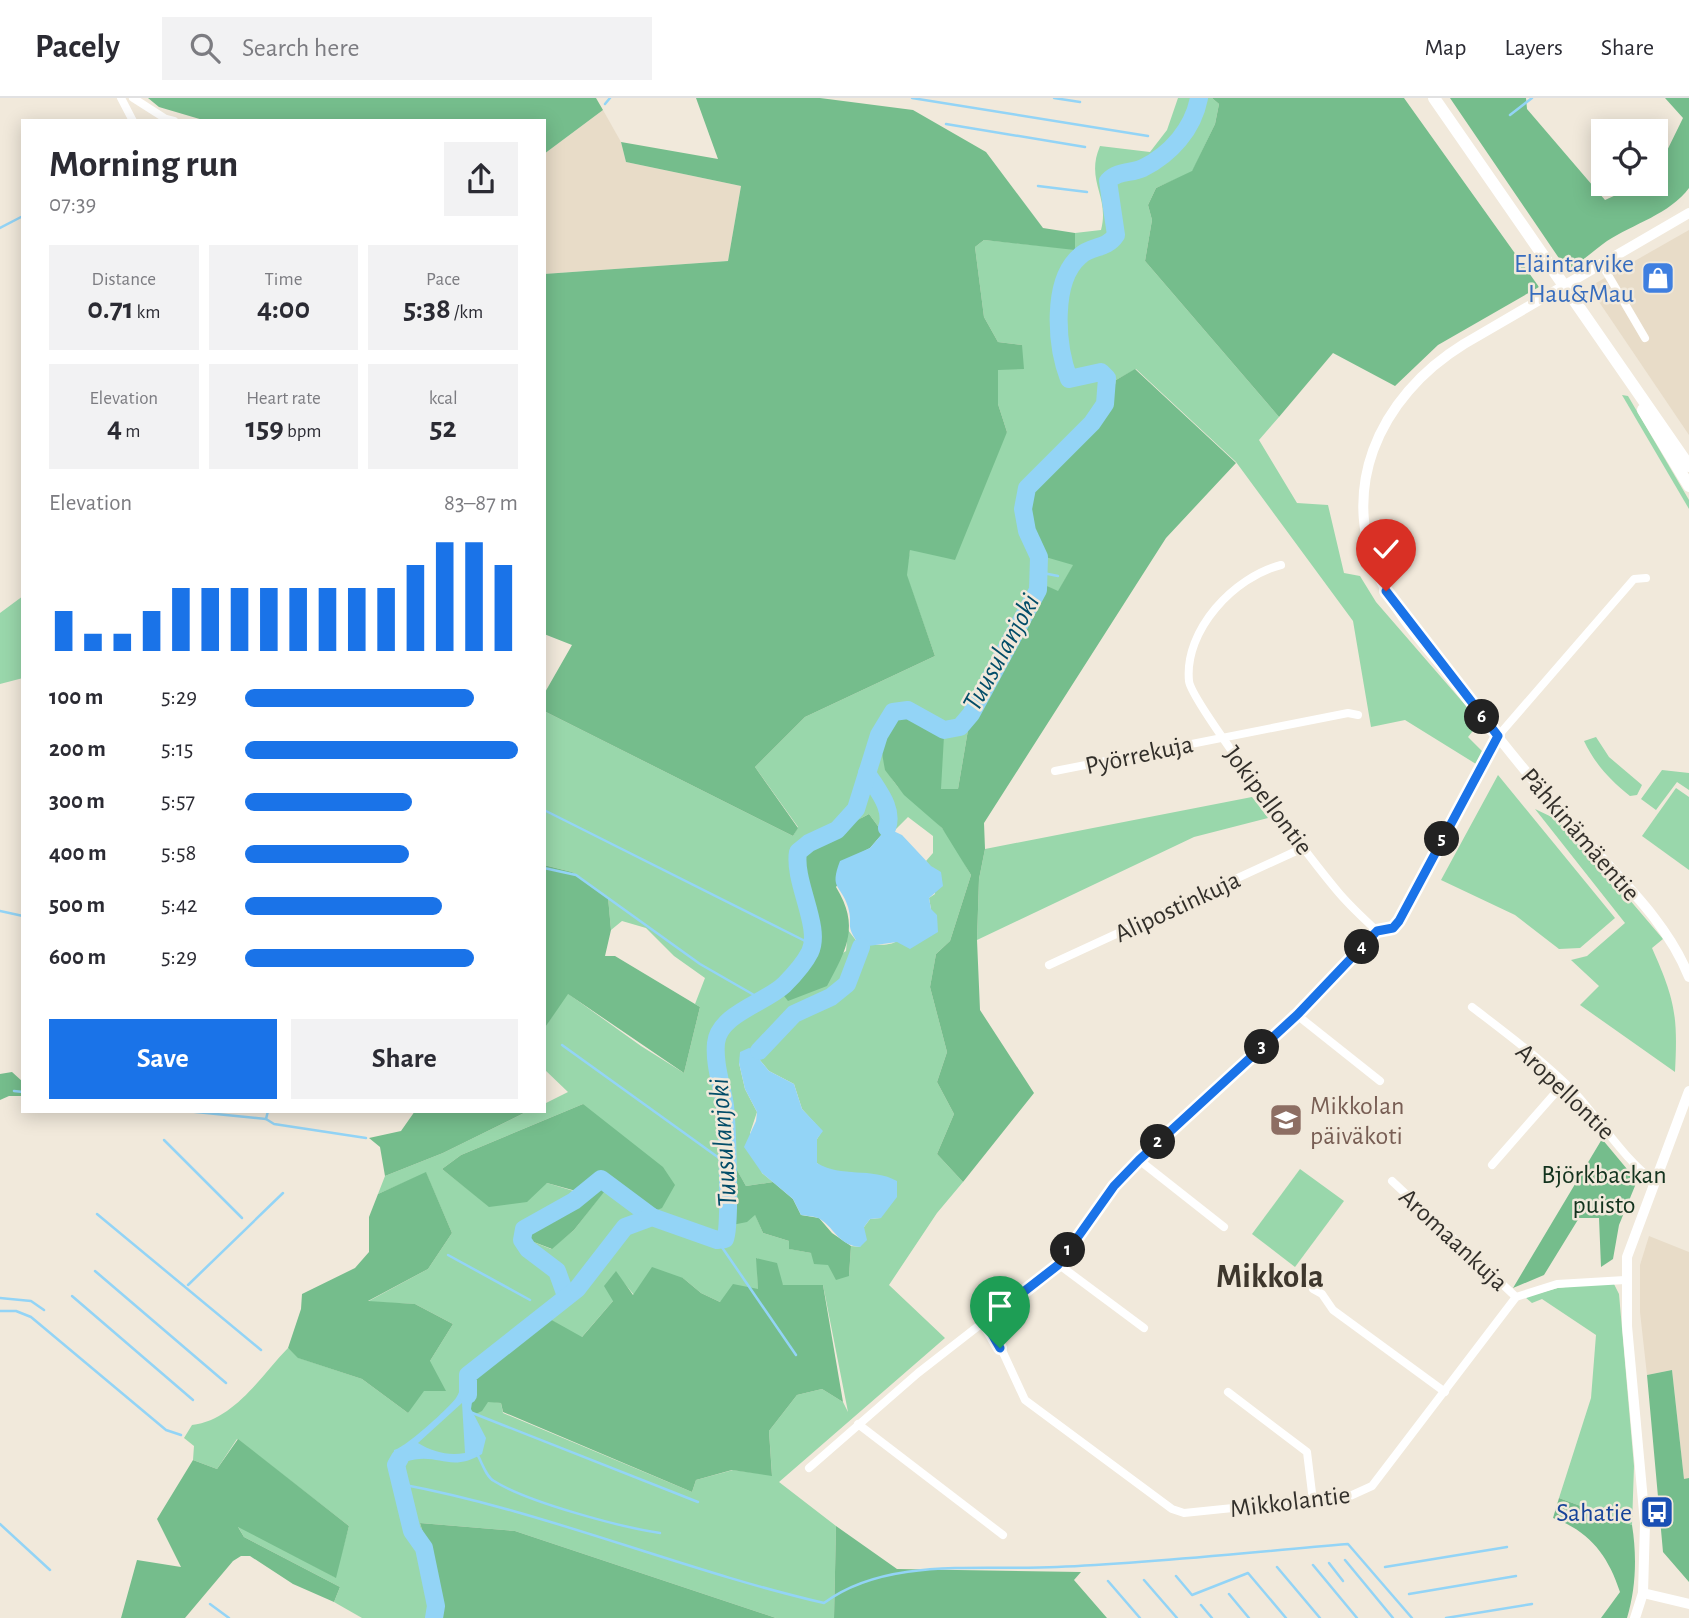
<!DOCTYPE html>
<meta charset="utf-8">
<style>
body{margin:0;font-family:"Alegreya Sans",sans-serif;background:#f2f2f3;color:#2b2b33;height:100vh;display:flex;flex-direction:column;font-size:26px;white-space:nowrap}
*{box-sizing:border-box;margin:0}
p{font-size:23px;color:#7c7c81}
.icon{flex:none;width:38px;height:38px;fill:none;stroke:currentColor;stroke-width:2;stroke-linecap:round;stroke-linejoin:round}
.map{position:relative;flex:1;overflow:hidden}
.side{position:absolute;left:21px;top:21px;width:525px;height:994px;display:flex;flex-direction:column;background:#fff;border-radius:0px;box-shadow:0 4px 18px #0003}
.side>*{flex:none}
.tools{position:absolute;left:1591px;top:21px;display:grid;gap:14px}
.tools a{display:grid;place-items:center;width:77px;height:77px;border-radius:0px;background:#fff;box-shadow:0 4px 18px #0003;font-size:35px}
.pin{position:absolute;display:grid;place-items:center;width:60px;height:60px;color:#fff;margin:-72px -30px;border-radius:50% 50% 50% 0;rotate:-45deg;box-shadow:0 0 7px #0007}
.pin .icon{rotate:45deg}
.km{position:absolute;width:35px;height:35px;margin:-18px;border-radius:50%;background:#222;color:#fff;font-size:19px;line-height:35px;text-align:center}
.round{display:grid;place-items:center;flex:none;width:74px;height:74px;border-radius:0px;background:#f2f2f3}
.head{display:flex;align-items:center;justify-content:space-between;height:119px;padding:0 28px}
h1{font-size:38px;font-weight:700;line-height:52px}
.metrics{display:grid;grid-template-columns:repeat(3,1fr);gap:10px;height:119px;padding:7px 28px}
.metrics div{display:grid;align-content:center;border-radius:0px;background:#f2f2f3;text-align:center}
.metrics b{font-size:30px;font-weight:700}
.metrics small{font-size:19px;font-weight:400}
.metrics p{font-size:19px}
.chart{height:196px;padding:14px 28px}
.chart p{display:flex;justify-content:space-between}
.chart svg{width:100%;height:126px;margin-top:7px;stroke:#1a73e8;stroke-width:6}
.cta{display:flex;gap:14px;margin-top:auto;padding:14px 28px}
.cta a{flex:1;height:80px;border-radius:0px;background:#1a73e8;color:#fff;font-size:28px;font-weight:700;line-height:80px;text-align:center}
.cta a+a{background:#f2f2f3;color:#2b2b33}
ul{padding:0 28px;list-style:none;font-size:23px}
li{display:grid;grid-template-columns:112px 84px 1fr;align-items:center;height:52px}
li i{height:18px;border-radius:9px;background:#1a73e8}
header{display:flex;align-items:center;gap:42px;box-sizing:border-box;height:98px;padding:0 35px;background:#fff;border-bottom:2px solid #e1e1e2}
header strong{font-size:33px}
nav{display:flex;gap:38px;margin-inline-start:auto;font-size:24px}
.search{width:490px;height:63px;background:#f2f2f3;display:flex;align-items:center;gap:18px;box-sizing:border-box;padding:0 24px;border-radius:0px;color:#7c7c81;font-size:26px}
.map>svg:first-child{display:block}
.built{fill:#e8dcc8}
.green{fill:#99d7ab;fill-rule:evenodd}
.forest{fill:#75bd8c}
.water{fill:#93d4f6;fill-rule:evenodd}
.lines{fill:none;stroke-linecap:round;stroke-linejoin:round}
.stream{stroke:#93d4f6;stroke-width:2.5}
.river{stroke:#93d4f6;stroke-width:18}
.minor{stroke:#fff;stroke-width:8}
.tertiary{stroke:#fff;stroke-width:10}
.primary{stroke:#fff;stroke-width:12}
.route-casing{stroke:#fff;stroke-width:14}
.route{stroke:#1a73e8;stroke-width:9}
.labels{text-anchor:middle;stroke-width:5;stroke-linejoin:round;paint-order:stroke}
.shop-label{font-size:26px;fill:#366cbe;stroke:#f1e9db;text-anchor:end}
.street-label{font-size:26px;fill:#322f2a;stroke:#f1e9db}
.education-label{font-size:26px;fill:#785e54;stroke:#f1e9db;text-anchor:start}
.park-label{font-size:26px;fill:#13331e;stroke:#f1e9db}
.transit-label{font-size:26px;fill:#164399;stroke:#f1e9db;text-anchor:end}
.water-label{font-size:28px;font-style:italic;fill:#024c68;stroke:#f1e9db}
.district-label{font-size:33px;font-weight:bold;fill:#3e372d;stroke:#f1e9db}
</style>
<header>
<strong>Pacely</strong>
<div class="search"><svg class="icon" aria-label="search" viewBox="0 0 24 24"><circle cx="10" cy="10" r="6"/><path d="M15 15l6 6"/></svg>Search here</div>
<nav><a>Map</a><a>Layers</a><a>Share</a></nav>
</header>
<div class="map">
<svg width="1689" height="1520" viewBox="0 0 1689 1520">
<rect width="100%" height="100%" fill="#f1e9db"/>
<!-- built -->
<g class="built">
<polygon points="603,12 621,44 626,64 741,88 728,163 544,176 544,56"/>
<polygon points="1689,132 1689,337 1589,189"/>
<polygon points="1649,1138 1689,1154 1689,1380 1684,1382 1672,1272 1647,1277 1640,1214 1640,1167"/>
</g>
<!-- green -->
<g class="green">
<path d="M1178,0H1212L1219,6L1215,26L1192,74L1156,90L1148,107L1152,122L1145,163L1279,319L1259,342L1297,405L1328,407L1344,475L1360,478L1376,504L1480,624L1468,639L1482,653L1476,666L1405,622L1371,629L1353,523L1236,364L1136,271L1116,282L1111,307L1101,321L1042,382L1074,466L1058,494L1045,487L968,632L958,691H941L881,650C890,698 915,698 942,730C954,744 962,762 971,777L950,843L936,856L930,889L947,954L937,984L954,1016L937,1056L963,1084L937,1115L889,1187L945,1240L779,1384L836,1428L834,1520H776L515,1433L420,1425L441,1493L439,1520H362L334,1504L340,1489L244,1439L237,1427L335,1479L349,1428L237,1341L217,1371L193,1362L194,1348L184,1340L192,1327C234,1322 260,1279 288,1250L299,1260L362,1281L408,1315L430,1263L453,1226L415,1206L367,1204L428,1171L452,1135L426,1075L378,1096L385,1078L443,1055L528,1013H544V1006L568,994L544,971V931L567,895L641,948L684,975L700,909L695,906L705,880L674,858L646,830L622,823L611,832L608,799L572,774L544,767V613L793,738L798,729L755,669L805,619L935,558L906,476L910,451L1007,334L998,306V271L1022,247L998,244L984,219L975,149L984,142L1075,151V135L1101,132C1110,98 1085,83 1100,48L1150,54L1167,32ZM869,716L883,735L887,730L894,733L908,719L933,738V755L926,763L931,769L935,796L929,800L931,811C920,822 905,844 889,846C879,848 871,845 861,849L848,832L846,853L781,894L791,887L818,848L799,763C810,743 832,749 847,734C854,726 858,721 869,716ZM759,961L769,973L794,986L802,1011L822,1033L817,1041V1065L881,1120L870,1121L864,1129L860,1149L851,1148L849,1178L811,1155L790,1151L789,1143L763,1135L734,1067L746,1088L773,1084L762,1075L750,1035L757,1014L745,991L739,965ZM583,1006L608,1088L574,1132L551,1151L526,1141L540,1115L577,1094L547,1085L489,1108L442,1071L461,1057ZM757,1160L783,1187H823L848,1314L843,1304L822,1291L797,1297L769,1333L772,1377L733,1372L696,1382L692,1394L503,1315L501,1305L488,1303L541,1216L581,1240L613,1203L615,1174L634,1197L683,1180L701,1195L720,1204L758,1191Z"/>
<polygon points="1622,297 1628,298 1689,402 1689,411"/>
<polygon points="23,498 23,580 0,586 0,515"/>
<path d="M1596,639L1609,659L1642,687L1637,697L1630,698C1610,682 1595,666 1584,643Z"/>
<polygon points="1662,672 1689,675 1689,692 1677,684 1656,712 1641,701"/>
<polygon points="1498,677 1615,820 1580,850 1559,851 1515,817 1441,782"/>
<polygon points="1676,690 1689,699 1689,772 1642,738"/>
<polygon points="1252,699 1268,720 1194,739 977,842 979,781 985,751"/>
<path d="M1535,711L1558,722L1619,796L1623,794L1663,841L1652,850C1675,902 1678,917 1675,974L1580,907L1599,888L1571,862L1587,858L1625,825Z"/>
<polygon points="1300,1071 1344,1103 1295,1169 1252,1136"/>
<polygon points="1596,1185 1614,1186 1619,1196 1634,1368 1632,1427 1559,1400 1591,1300 1596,1237 1542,1201 1532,1205 1525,1199 1558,1190"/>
</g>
<!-- forest -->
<g class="forest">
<polygon points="148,0 596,0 603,12 544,56 544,23 203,22 159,9"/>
<polygon points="696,0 820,0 913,12 986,54 1043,130 1075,135 1075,152 984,142 975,149 984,219 998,244 1022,247 1024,271 998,272 998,306 1007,334 955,462 910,452 907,477 935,558 805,619 755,669 798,730 793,738 544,613 544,596 572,547 544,536 544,176 728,163 741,88 626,64 621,44 718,61"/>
<polygon points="1212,0 1404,0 1539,189 1438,247 1395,288 1333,255 1279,319 1145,163 1152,122 1148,107 1156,90 1192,73 1215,26 1219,6"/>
<path d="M1450,0H1526L1527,11L1605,102L1640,86H1656V75L1683,20L1665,0H1689V90C1670,116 1633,126 1607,143C1593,153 1582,164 1567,172Z"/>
<path d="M1135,271L1236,365L1166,440L984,725L985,751L979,781L977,842L980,912L1034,995L963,1084L937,1056L954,1016L937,984L947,954L930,889L936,856L950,843L971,777L942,730L904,697L885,672L881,650L892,621L908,617L944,638L941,691H958L968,632L1045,487L1058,493L1073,467L1042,458C1036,443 1024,424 1027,407C1031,378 1095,338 1110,308C1114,300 1114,290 1116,282Z"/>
<path d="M869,716L883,735L870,750L857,757L836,789C860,828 847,851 827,888L788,903L781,894L791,887L818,847L799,763L801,756L846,735L852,725Z"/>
<polygon points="544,767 572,774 608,799 611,832 605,858 615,858 700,909 684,975 568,896 544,931"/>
<polygon points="12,974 23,984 23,998 9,998 0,1002 0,976"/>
<polygon points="583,1006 663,1069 675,1087 662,1110 646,1117 608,1089 574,1132 552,1151 526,1141 540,1115 576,1093 547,1085 527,1104 489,1109 442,1071 461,1057"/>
<polygon points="415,1013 528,1013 443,1055 385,1078 380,1049 369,1040 401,1033"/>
<polygon points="1602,1041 1637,1083 1619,1127 1613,1161 1601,1169 1599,1120 1579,1120 1544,1177 1513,1190"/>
<polygon points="733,1065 746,1088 773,1084 793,1101 801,1117 819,1120 832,1135 851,1148 849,1178 836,1182 828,1167 814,1166 811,1155 789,1151 789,1143 763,1135 755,1117 747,1124 732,1127"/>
<polygon points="426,1074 452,1135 428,1171 368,1203 415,1206 453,1226 430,1263 446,1293 424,1293 408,1315 362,1281 298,1260 288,1250 301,1211 302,1196 355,1170 369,1154 369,1119 378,1096"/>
<polygon points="756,1160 777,1165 783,1187 823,1187 843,1304 822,1291 797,1297 769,1333 772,1378 732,1372 696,1382 692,1394 503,1314 501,1305 488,1304 482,1313 465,1321 466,1277 541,1216 582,1239 613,1203 604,1188 616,1173 633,1197 652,1169 683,1180 701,1195 720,1204 733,1186 758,1191"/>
<polygon points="1672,1272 1684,1381 1689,1380 1689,1484 1663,1454 1647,1277"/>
<polygon points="238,1341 349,1428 336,1480 238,1429 244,1439 340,1489 334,1504 293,1486 250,1458 241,1458 233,1463 185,1520 121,1520 137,1462 181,1469 157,1421 193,1362 217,1371"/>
<path d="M1559,1400L1632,1427C1637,1458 1636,1490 1627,1520H1601L1620,1494C1608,1457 1589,1433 1553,1420Z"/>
<polygon points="420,1425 515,1433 776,1520 439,1520 441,1493"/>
<polygon points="836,1428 897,1471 1081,1474 1074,1482 1107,1520 834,1520"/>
</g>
<!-- water -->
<g class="water">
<path d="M887,730L902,737L931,768L941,774L943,788L929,800L931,811L937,817L938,834L910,851L897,844L861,849C843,825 854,830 848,809C841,786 829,792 840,763L870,750Z"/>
<path d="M749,950L759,953V961L769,973L794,986L802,1011L823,1033L817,1041V1065C841,1080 872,1069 897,1083V1099L881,1120L870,1121L864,1129L867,1142L860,1149C837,1147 834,1128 818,1120C813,1118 806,1118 801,1117L793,1101L762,1075L744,1049L756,1023L757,1014L745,991L739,965L740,954Z"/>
<path d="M465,1274L476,1277L471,1311L486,1340L482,1356C449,1376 438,1353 405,1364L406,1380L392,1382L394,1352C404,1351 450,1309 456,1300C461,1292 463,1282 465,1274ZM462,1305L465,1355C448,1358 433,1354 418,1345Z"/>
</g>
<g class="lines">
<!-- stream -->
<g class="stream">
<polyline points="912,0 1148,38"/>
<polyline points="1054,0 1080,4"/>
<polyline points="605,6 610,0"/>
<polyline points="1510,17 1532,0"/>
<polyline points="946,26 1085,49"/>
<polyline points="1038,88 1087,94"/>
<polyline points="0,130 23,118"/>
<polyline points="1038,474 1058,478"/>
<polyline points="544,712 811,846"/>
<polyline points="544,770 576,777 700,866 761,901"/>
<polyline points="0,813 23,818"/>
<polyline points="562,947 726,1065"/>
<polyline points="14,993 23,994"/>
<polyline points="186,1013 266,1021 268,1013"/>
<polyline points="266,1021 274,1026 366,1040"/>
<polyline points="164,1042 242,1120"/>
<polyline points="97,1116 261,1252"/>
<polyline points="717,1142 796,1257"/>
<polyline points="448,1157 530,1202"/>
<polyline points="95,1173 226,1285"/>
<polyline points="188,1187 283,1095"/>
<polyline points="72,1198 193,1302"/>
<polyline points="0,1200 31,1203 44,1212"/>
<polyline points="0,1213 16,1213 31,1219 166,1332 181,1337"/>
<polyline points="470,1314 698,1404"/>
<path d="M477,1356C482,1364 486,1379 494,1383C527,1404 620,1429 660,1435"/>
<path d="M400,1386C545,1413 681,1472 824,1505C887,1458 983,1473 1057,1469C1154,1465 1251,1454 1348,1446L1412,1520"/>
<polyline points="0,1426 50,1472"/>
<polyline points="1345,1462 1393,1520"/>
<polyline points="1329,1465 1343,1483"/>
<polyline points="1313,1467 1357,1520"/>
<polyline points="1277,1469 1320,1520"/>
<polyline points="1385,1469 1507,1449"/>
<polyline points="1176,1478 1192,1497 1248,1475 1286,1520"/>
<polyline points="1144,1482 1177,1520"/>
<polyline points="1108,1483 1140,1520"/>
<polyline points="1229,1496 1249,1520"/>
<polyline points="1409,1496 1516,1478"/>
<polyline points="210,1506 229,1520"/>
<polyline points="1201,1507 1212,1520"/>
<polyline points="1446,1520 1532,1506"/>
</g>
<!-- river -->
<g class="river">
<path d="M867,675C877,692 894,710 887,730"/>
<polyline points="759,953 794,916 831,899 847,886 861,849"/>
<polyline points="566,1198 557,1173 528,1151 522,1142 524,1131 574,1103 601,1081 652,1119"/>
<path d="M468,1297V1277L577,1191L625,1129L652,1119L717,1142L725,1141C731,1128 727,1028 725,1008C722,987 714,967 716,945C719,916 765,905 784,887C792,879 805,864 810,854C822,829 793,784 798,754L809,745L837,732L856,711L879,637L893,614L908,612L944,632L960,629L971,616L1038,492L1039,459L1027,433L1023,411L1027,390L1092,325L1105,306L1107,280L1101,274L1069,281C1056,247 1051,183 1080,158C1092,147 1106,152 1116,137L1108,83C1119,72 1130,76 1143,70C1171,56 1193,31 1199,0"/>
<polyline points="400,1360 396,1367 412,1433 424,1450 436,1508 434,1520"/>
</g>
<!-- minor -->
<g class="minor">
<polyline points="121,0 133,23"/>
<polyline points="133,0 166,21 174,23"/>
<polyline points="1601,165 1645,240"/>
<path d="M1281,467C1234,479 1184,532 1189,583C1191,604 1317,769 1339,795C1351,809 1364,821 1377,833"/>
<polyline points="1055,673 1348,615 1358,617"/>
<polyline points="1049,867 1305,749"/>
<path d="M1472,909C1507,936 1545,964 1575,995C1597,1018 1629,1068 1654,1082"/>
<polyline points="1297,917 1380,983"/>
<polyline points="1139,1062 1224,1129"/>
<polyline points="1492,1067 1564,985"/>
<polyline points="1392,1083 1516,1199"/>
<polyline points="1058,1166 1144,1230"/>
<polyline points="1313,1191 1322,1196 1333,1212 1445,1294"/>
<polyline points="985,1224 994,1235 1025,1302 1172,1411 1184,1415 1350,1398 1372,1388 1516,1199 1557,1186 1625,1182"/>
<polyline points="1228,1294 1307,1354 1313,1403"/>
<polyline points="858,1326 1003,1437"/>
<polyline points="809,1370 918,1275 1058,1166 1114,1089 1139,1062 1297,917 1377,833 1393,830 1498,638 1634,481 1646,480"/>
</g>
<!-- tertiary -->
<g class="tertiary">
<path d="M1689,115L1464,246C1378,299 1334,395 1385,491C1405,528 1436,560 1462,593C1502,645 1543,696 1587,744C1625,786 1668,826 1689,879"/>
<polyline points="1643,1495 1689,1506"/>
<polyline points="1635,1520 1643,1495 1645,1425 1627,1228 1627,1159 1689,993"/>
</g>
<!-- primary -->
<g class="primary">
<polyline points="1434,0 1689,368"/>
<polyline points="1643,312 1689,388"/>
</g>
</g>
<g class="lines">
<defs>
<polyline id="route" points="1000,1250 985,1224 1058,1167 1114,1088 1139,1062 1297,917 1377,833 1393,830 1399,823 1498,638 1386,493"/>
</defs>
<!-- route casing -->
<use href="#route" class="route-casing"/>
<!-- route -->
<use href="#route" class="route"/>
</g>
<!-- icons -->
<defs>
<symbol id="shop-square" viewBox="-11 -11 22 22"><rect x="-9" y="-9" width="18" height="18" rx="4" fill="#3f7fe0" stroke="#f1e9db"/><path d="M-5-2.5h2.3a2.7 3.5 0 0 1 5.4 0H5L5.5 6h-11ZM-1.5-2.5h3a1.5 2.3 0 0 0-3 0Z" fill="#fff"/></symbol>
<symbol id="school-square" viewBox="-11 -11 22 22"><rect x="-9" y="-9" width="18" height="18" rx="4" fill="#8d6e63" stroke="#f1e9db"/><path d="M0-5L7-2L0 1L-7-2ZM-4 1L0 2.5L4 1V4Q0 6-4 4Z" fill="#fff"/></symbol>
<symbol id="bus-square" viewBox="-11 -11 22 22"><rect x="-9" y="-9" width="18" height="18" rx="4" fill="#1a4fb4" stroke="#f1e9db"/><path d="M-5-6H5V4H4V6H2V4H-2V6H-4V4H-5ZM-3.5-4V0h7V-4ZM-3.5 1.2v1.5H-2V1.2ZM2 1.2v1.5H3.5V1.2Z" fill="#fff"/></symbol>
</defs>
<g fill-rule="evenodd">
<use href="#shop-square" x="1639" y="161" width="38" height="38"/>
<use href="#school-square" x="1267" y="1003" width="38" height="38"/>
<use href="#bus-square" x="1638" y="1395" width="38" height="38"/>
</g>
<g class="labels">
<!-- shop labels -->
<g class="shop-label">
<text x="1634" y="174">Eläintarvike<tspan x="1634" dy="30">Hau&amp;Mau</tspan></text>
</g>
<!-- street labels -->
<g class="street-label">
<text transform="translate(1139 656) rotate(-12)" y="9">Pyörrekuja</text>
<text transform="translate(1269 702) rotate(53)" y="9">Jokipellontie</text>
<text transform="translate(1581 736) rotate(49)" y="9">Pähkinämäentie</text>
<text transform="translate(1177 808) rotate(-25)" y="9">Alipostinkuja</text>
<text transform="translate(1566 993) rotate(44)" y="9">Aropellontie</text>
<text transform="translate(1454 1141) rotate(43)" y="9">Aromaankuja</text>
<text transform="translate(1290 1403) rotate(-7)" y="9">Mikkolantie</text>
</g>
<!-- education labels -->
<g class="education-label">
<text x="1310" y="1016">Mikkolan<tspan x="1310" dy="30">päiväkoti</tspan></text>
</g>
<!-- park labels -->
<g class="park-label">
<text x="1604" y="1085">Björkbackan<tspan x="1604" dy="30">puisto</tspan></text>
</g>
<!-- transit labels -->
<g class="transit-label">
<text x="1632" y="1423">Sahatie</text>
</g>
<!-- water labels -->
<g class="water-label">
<text transform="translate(1000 554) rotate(-61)" y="10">Tuusulanjoki</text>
<text transform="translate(722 1045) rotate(-94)" y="10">Tuusulanjoki</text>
</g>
<!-- district labels -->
<g class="district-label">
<text x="1270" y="1189">Mikkola</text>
</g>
</g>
</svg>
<div class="tools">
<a><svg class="icon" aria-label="locate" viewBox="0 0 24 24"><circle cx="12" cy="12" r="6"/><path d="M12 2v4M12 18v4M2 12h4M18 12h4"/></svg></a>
</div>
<div class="pin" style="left:1000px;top:1250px;background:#1e9e55"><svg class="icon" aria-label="arrive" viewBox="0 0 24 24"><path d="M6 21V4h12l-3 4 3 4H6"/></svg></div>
<div class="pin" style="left:1386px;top:493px;background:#d93025"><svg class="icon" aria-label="check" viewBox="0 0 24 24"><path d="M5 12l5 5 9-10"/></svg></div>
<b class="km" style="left:1068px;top:1152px">1</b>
<b class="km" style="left:1158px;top:1044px">2</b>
<b class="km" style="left:1262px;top:949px">3</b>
<b class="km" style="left:1362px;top:849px">4</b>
<b class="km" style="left:1442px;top:741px">5</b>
<b class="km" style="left:1482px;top:619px">6</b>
<section class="side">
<div class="head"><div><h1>Morning run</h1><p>07:39</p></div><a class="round"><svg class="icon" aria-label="share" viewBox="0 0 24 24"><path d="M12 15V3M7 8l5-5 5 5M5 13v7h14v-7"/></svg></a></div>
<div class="metrics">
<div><p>Distance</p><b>0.71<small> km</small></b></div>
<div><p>Time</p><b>4:00</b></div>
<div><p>Pace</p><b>5:38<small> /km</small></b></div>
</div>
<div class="metrics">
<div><p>Elevation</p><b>4<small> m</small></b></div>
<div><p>Heart rate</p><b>159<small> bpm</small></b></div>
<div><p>kcal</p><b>52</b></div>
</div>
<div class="chart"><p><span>Elevation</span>83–87 m</p>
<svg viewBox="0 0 160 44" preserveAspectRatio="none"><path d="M5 44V30M15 44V38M25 44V38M35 44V30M45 44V22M55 44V22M65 44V22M75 44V22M85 44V22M95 44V22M105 44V22M115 44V22M125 44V14M135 44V6M145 44V6M155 44V14"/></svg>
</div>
<ul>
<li><b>100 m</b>5:29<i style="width:84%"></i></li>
<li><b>200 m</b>5:15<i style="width:100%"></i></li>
<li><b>300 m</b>5:57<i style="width:61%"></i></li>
<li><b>400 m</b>5:58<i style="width:60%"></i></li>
<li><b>500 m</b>5:42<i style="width:72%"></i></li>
<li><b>600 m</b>5:29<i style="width:84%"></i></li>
</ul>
<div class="cta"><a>Save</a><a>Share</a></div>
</section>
</div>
